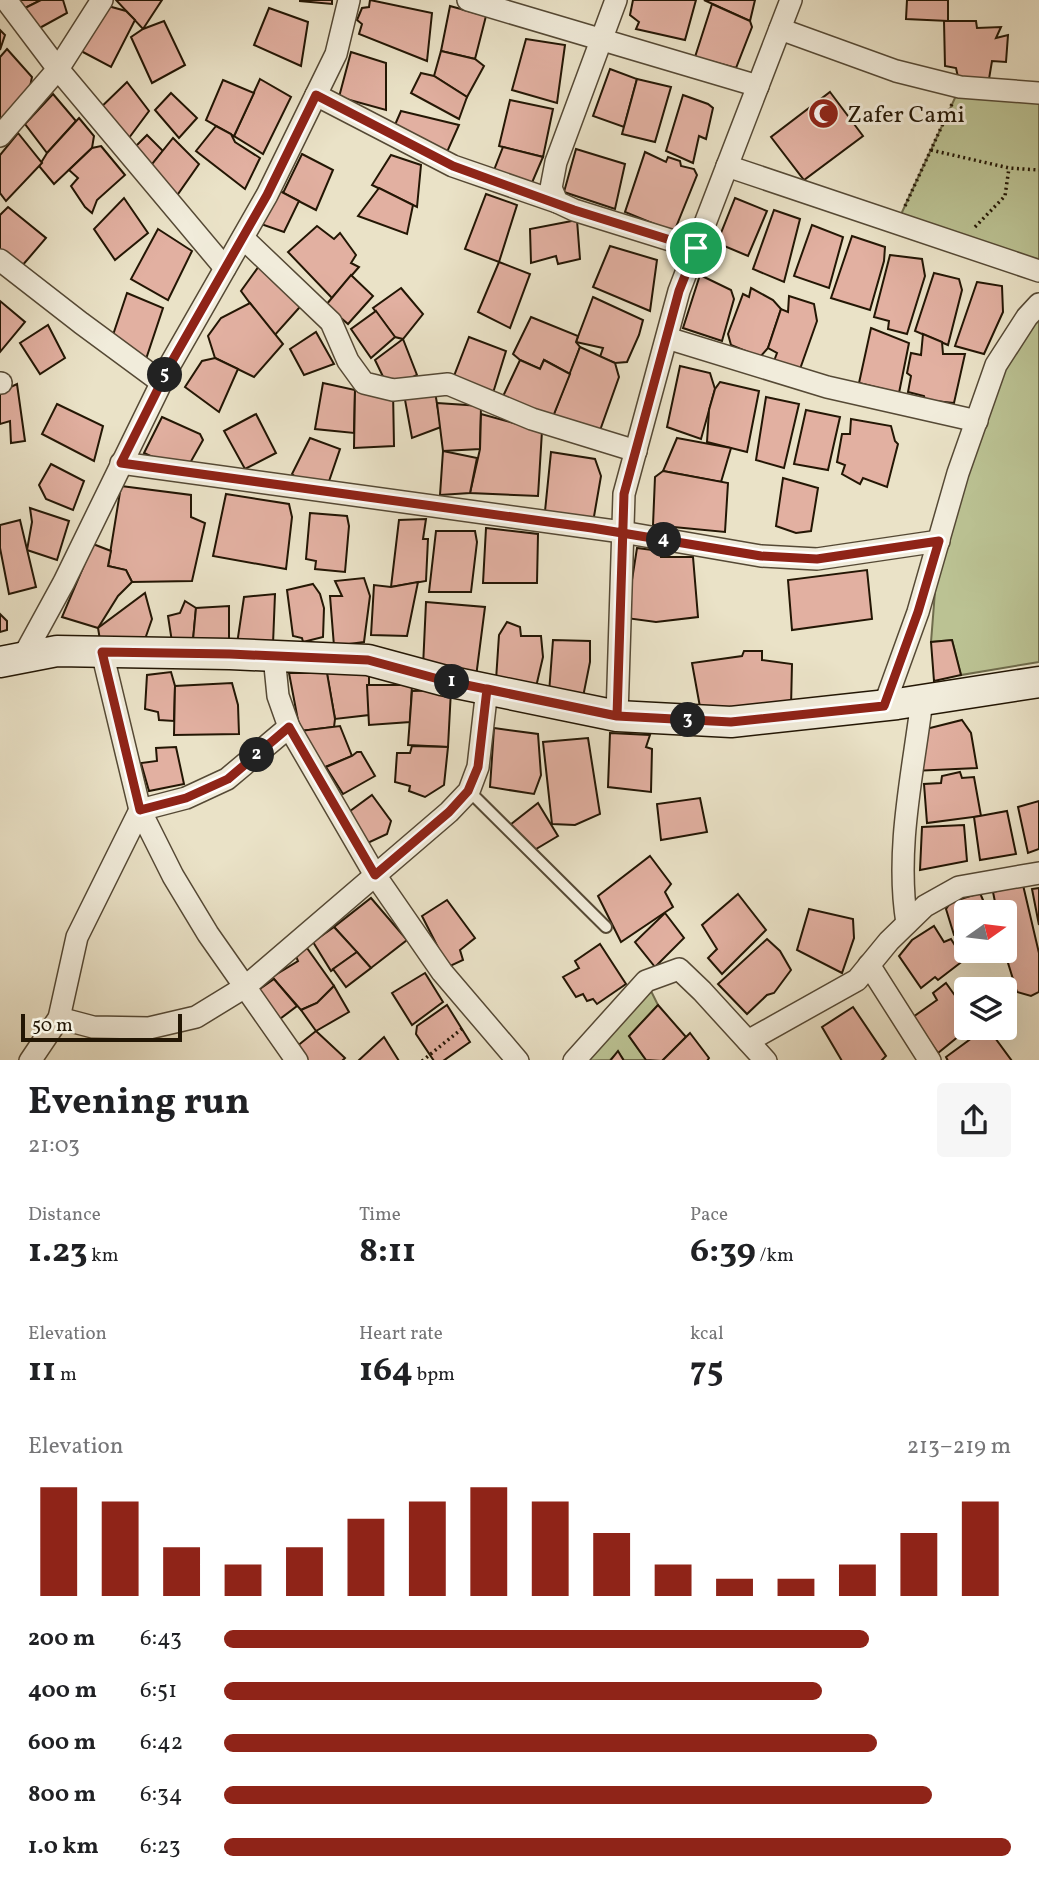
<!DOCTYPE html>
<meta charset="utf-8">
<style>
body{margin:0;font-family:Vollkorn,serif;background:#f6f6f6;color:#202124;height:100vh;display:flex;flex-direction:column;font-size:26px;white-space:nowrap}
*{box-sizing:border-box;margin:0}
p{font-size:23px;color:#757577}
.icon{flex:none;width:38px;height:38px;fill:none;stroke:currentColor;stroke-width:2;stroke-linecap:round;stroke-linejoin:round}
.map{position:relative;height:1060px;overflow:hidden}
.panel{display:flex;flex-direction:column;background:#fff;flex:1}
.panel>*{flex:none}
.needle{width:46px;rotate:76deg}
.controls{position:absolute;left:954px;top:900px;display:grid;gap:14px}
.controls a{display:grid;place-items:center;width:63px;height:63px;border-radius:7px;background:#fff;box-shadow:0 7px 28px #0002;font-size:35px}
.scale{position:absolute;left:21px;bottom:18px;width:161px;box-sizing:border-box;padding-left:7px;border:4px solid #231604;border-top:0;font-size:19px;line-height:24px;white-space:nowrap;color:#231604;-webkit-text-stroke:5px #f1ecdb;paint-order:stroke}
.pin{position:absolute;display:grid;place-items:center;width:60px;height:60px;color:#fff;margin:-30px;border:4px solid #fff;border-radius:50%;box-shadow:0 2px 7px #0007}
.km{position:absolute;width:35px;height:35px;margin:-18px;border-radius:50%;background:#222;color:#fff;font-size:19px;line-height:35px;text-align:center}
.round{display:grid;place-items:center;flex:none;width:74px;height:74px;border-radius:7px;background:#f6f6f6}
.overview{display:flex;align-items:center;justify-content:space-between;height:119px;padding:0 28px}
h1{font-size:38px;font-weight:700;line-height:52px}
.metrics{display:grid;grid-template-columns:repeat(3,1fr);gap:10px;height:119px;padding:7px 28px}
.metrics div{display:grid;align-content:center}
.metrics b{font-size:35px;font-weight:700}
.metrics small{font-size:19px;font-weight:400}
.metrics p{font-size:19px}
.chart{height:196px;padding:14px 28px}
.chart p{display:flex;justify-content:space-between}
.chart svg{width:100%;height:126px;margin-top:7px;stroke:#8f2418;stroke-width:6}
ul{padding:0 28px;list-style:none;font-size:23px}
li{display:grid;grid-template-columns:112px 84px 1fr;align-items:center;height:52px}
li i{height:18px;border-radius:9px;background:#8f2418}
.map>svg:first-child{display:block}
.green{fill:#bbc293;stroke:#6f6c4c;stroke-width:2}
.building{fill:#e2b0a1;stroke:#231604;stroke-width:2}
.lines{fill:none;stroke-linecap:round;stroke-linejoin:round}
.lane-casing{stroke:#554935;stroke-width:14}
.street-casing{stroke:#554935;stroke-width:24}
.secondary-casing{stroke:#231604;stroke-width:33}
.path{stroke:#231604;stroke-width:3.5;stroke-dasharray:2 3.5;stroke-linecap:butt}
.lane{stroke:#f1ecdb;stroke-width:10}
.street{stroke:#f1ecdb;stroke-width:21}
.secondary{stroke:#f1ecdb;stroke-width:30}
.route-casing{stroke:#fff;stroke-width:14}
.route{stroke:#8f2418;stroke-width:9}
.labels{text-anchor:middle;stroke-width:6;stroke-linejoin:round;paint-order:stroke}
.poi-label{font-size:24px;fill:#231604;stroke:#f1ecdb;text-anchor:start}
</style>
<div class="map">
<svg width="1039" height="1061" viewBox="0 0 1039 1061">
<rect width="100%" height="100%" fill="#eae2c7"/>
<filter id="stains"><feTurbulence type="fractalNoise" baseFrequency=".00286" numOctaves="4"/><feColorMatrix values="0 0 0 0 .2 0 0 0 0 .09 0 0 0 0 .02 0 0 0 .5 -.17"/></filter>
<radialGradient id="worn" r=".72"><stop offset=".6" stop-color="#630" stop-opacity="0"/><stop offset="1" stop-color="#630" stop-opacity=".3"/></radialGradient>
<!-- green -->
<g class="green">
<polygon points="960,87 1039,93 1039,271 897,223"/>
<polygon points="1039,304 1039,662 961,675 952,640 931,642 939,541 996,365"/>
<polygon points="646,981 658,1005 629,1036 646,1060 653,1060 624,1060 618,1052 610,1060 575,1061"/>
</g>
<!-- building -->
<g class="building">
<polygon points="18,0 41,0 25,8"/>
<polygon points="41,0 63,0 67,13 36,30 25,8"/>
<polygon points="116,0 162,0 143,29"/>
<polygon points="300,0 332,0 332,4 300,1"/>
<polygon points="370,0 432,13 427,61 359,34 362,24 357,20 362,8 369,7"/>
<polygon points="633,0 696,0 685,40 636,29 639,22 630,15"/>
<polygon points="704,0 755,0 750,21"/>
<polygon points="907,0 948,0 948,21 906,19"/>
<polygon points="712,4 750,21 752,27 736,68 695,57"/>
<polygon points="108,6 126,11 135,20 111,67 81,51"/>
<polygon points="450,6 486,16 475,59 441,51"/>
<polygon points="269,8 308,22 301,66 254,45"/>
<polygon points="164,21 185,65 152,83 131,37 143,29"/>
<polygon points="944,21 976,21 977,28 1001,27 996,38 1008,35 1006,62 992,61 989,79 958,77 956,68 945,66"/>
<polygon points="0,30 5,35 0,50"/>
<polygon points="526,39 565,45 557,103 512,90"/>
<polygon points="7,49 32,77 28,97 0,120 0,57"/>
<polygon points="441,51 475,59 484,66 467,97 434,76"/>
<polygon points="351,52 386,63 386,110 339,97"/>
<polygon points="610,69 637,79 624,127 593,116"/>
<polygon points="421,73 434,76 467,97 459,119 411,93"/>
<polygon points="260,79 291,97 263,154 234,136"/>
<polygon points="637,79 671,87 655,142 622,134"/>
<polygon points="223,80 254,93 234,136 206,120"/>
<polygon points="127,82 149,111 123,146 95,113"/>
<polygon points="830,92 863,136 804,180 771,137"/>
<polygon points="171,93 197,118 179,138 155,110"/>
<polygon points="53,94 76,121 47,153 25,124"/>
<polygon points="683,95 708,104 713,108 706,139 699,136 693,163 666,151"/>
<polygon points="510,100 553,109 543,157 499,146"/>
<polygon points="401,111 459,125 447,152 391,134"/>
<polygon points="79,118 94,136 92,148 54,184 39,166 47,153"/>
<polygon points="216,126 231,134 235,142 260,158 245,189 196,151"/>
<polygon points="18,133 42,163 6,201 0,193 0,155"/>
<polygon points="147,135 163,151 145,173 129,153"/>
<polygon points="173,138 199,164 171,204 145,173"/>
<polygon points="101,146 125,175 97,200 92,213 85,207 71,186 78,178 69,170 92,148"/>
<polygon points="503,147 543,157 528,192 489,183"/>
<polygon points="576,149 625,164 615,209 564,192"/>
<polygon points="645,152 666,162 668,157 680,161 681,166 694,169 697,175 674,232 625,212"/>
<polygon points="302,154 333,170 316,210 283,193"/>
<polygon points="391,155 421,165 417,207 372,185"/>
<polygon points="379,188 413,205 407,234 358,216"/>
<polygon points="278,190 299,201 284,232 258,223"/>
<polygon points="486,194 517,205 499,262 465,249"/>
<polygon points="124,198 148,233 115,260 94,229"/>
<polygon points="735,198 767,211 748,256 717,243"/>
<polygon points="8,207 46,238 21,267 0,250 0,215"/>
<polygon points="774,210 800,219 784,282 753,269"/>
<polygon points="577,220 580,259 558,264 556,256 531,263 530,229"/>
<polygon points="812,225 843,237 829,288 794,276"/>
<polygon points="317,226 334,239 340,233 356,255 351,263 359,267 332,298 288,252"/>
<polygon points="158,229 192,251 168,300 131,279"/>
<polygon points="852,236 885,247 884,261 870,310 831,298"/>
<polygon points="610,246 657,260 650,311 593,287"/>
<polygon points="890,255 922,259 925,276 907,334 888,329 889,321 874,317"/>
<polygon points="264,259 307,299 274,336 241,291"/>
<polygon points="499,262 530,274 510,328 478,312"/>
<polygon points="934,273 959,279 962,290 948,345 915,331"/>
<polygon points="351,275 373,296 348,324 326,305"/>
<polygon points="700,275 731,290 734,299 722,341 683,328"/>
<polygon points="977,282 1002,286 1003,312 984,354 955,346"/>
<polygon points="401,288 423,314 403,339 395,337 373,308"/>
<polygon points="751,288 773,300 781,309 768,348 760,357 731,345 728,334 743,294 749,297"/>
<polygon points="127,293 163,308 146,359 111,341"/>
<polygon points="789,296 814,304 817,321 800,369 774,361 777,353 768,348 781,309 788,312"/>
<polygon points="593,297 643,320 639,335 627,362 615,363 600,357 603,348 576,342"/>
<polygon points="0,301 25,322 0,352"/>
<polygon points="250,303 283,344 254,377 215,358 208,336 221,318"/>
<polygon points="376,311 395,337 371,358 351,329"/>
<polygon points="531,317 578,336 576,342 580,347 570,374 544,360 540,369 520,360 513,354"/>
<polygon points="48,325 65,358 40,374 20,343"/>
<polygon points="871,328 909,343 899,393 859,383"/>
<polygon points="316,332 334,364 304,375 290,349"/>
<polygon points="923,334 942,342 943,354 965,354 954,403 925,400 924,396 908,392 911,376 907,373 911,353 921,355"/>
<polygon points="469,337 506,351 493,393 454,376"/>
<polygon points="403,339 417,375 389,389 375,360"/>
<polygon points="580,347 615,363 619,377 598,436 550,424"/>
<polygon points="215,358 238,369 219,412 185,387 202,361"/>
<polygon points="520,360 540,369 544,360 570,374 550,424 499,405"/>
<polygon points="680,366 710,373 715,389 701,439 667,427"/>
<polygon points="720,382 759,391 747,452 707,442 709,410 715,389"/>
<polygon points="323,383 355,390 354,433 315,429"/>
<polygon points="17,384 25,441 11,443 10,421 0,424 0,392"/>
<polygon points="434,386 441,427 412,438 403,389"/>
<polygon points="355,390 393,390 394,446 354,448"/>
<polygon points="766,397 799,404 784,468 756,460"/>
<polygon points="437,403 481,406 480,449 443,451"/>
<polygon points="57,404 103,426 94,461 42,434"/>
<polygon points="806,410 840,417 828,470 794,464"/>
<polygon points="256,414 276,453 245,469 224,431"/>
<polygon points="481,414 542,431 538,496 470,493 480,449"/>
<polygon points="162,417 200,434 203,440 185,472 144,453"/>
<polygon points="851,419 891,426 895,441 898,444 887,487 863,478 860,484 842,474 845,465 837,462 842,434 850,434"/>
<polygon points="310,438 340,449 326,490 308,488 292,474"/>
<polygon points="677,438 731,448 721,482 663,471"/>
<polygon points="443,451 477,458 470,493 440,495"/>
<polygon points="551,452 595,459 601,476 592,528 544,521"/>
<polygon points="51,464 84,481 73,510 46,499 39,485"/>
<polygon points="663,471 728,483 725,532 653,525 655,477"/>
<polygon points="783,478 818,488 811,531 796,533 776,526"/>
<polygon points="121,486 191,495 191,517 205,523 192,581 132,582 126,570 108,566"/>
<polygon points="226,494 289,504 292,517 286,569 213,556"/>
<polygon points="30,508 69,521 57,560 27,550 32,522"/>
<polygon points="310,513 347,516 349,526 345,572 315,569 316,561 306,559"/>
<polygon points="426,519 423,539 428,539 426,581 391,587 399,520"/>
<polygon points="20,520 36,587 9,594 0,548 0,525"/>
<polygon points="486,528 538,534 537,583 483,583"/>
<polygon points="436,531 475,531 477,542 471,592 429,592"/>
<polygon points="93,544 111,551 108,566 126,570 132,582 118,596 98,628 62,617"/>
<polygon points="637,548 660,551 661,557 693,557 698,617 656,622 626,618"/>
<polygon points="867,570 872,619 792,630 788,580"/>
<polygon points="364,578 370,596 364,642 334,646 330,596 342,596 335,581"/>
<polygon points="418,582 407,636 371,635 374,585 391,587"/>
<polygon points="313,584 320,594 324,608 323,637 303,642 302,638 293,636 287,590"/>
<polygon points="145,593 152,619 144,642 102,652 98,628"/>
<polygon points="275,594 273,644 237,644 244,597"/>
<polygon points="185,601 196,608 193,640 172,642 168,616 180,613"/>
<polygon points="426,602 485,607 476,677 423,667"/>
<polygon points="229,606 229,640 193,640 196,608"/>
<polygon points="0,614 7,621 7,630 0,632"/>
<polygon points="507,622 520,627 521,636 541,636 543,657 536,687 496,680 499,635"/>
<polygon points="553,640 590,641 590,662 583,697 549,693"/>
<polygon points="952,640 961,675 934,681 931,642"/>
<polygon points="744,651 762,651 762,660 792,664 791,707 700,707 692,663 742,656"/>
<polygon points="326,669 369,669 369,715 335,719"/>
<polygon points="171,672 175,686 174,721 159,720 158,712 145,709 147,675"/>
<polygon points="289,673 327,673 335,719 334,727 300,731"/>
<polygon points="232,683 238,705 239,734 174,735 175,686"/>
<polygon points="367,685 412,685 410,722 369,725"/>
<polygon points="451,690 448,747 408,745 412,691"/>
<polygon points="962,720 971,733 977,768 913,771 918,731"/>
<polygon points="340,726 352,756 320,769 300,731"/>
<polygon points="494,728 538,734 541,775 534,794 490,787"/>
<polygon points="610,733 650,735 646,747 652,749 651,792 608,787"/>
<polygon points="588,738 600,814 575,825 552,824 543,742"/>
<polygon points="412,746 448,747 444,785 425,797 409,791 410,786 395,782 397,753 410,753"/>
<polygon points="176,747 184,784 149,791 141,763 157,761 156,748"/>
<polygon points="357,752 361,752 375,776 343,794 326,767 352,756"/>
<polygon points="960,772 962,778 974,777 981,816 927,823 924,784 941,783 942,776"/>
<polygon points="372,795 391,821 387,834 359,847 342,817"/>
<polygon points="700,798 707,832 661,840 657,804"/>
<polygon points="1039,801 1039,849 1028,853 1018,807"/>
<polygon points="538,803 558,836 531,852 506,828"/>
<polygon points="1007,811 1016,854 980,860 974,817"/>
<polygon points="964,825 967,861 920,870 922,827"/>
<polygon points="650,856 671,884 665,892 673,907 621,942 598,896"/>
<polygon points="1023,885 1039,953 1039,992 1031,996 1017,992 1004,950 1004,912 997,912 993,892"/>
<polygon points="1039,888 1039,925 1032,889"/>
<polygon points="980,893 988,912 966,912 966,947 961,934 954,935 946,909 951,902"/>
<polygon points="738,894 766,930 722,974 708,958 717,949 702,925"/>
<polygon points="371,898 407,940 371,968 334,927"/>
<polygon points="447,900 475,938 460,950 463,960 448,967 422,916"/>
<polygon points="809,909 853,919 854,938 842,973 797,950"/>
<polygon points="665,913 684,938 655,967 635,942"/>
<polygon points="934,926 944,942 951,939 964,960 938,980 935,977 921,988 899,956 912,940"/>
<polygon points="334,927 357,952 331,971 313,942"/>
<polygon points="767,939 780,951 791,970 774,993 767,995 747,1014 718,984"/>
<polygon points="600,944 626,984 597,1004 593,999 587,1001 583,994 576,997 563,977 579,968 575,961"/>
<polygon points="307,948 334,986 317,1003 301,1010 272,977 298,961 295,954"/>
<polygon points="967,950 986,950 986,952 970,957"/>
<polygon points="357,952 371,968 346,987 333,969"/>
<polygon points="425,973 443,1002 412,1025 392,993"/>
<polygon points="274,979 297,1006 272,1025 251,995"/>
<polygon points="946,983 966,1011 966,1027 970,1027 938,1053 913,1017 937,1000 933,993"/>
<polygon points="334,986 349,1012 316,1031 301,1010 317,1003"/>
<polygon points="447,1005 470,1042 443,1061 434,1061 416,1034 417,1026"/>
<polygon points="658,1005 686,1037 662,1061 646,1060 629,1036"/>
<polygon points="853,1007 886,1056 881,1061 842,1061 822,1027"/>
<polygon points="987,1027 1012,1061 948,1061 946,1057"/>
<polygon points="316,1031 345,1058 342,1061 297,1061 291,1051"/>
<polygon points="690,1033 709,1058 707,1061 662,1061"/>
<polygon points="384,1037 399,1061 358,1061"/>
<polygon points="618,1051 624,1061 610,1061"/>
</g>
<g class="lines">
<defs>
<polyline id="lane" points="469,791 606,927"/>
<g id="street">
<polyline points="6,0 58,69 225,268"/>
<polyline points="468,0 758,86"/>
<polyline points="616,0 556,162 551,188 557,202 574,210 696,248"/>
<polyline points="780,29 896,71 960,87 1039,93"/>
<polyline points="316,95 453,166 557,202"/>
<polyline points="0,136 58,69 102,0"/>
<polyline points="727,166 1039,271"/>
<polyline points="243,238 331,322 348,361 364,383 393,390 448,384 532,419 636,451"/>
<polyline points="0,260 81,323 161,382"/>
<polyline points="667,338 827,387 977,421"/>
<polyline points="0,383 1,383"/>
<polyline points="121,463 622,532 761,556 817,559 939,541"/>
<polyline points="102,652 140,810 173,876 208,934 297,1061"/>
<polyline points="274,656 278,696 289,727 375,875 442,972 518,1061"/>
<polyline points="23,657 64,582 171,363 267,195 336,54 349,0"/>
<polyline points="884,706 918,612 958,473 996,365 1027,317 1039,304"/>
<polyline points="617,716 624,494 679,291 791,0"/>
<path d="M907,923C895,850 913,773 922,700"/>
<polyline points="869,965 930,1061"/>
<polyline points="59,1018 93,1027 149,1028 196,1017 245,987 449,812 469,791 478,767 487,689"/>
<polyline points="748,1041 857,980 889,941 925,906 959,887 1039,873"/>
<polyline points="30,1061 59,1018 77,937 140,810 186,798 227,779 289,727"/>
<polyline points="574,1061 646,981 679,969 702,991 766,1061"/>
</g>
<polyline id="secondary" points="0,662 57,651 230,654 368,660 442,680 617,716 731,722 897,704 1039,682"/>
</defs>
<!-- lane casing -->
<use href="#lane" class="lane-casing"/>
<!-- street casing -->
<use href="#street" class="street-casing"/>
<!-- secondary casing -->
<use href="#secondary" class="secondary-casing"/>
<!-- path -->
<g class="path">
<polyline points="931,150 1009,168 1039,170"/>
<polyline points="905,206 952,104"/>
<polyline points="975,227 1005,196 1009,168"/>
<polyline points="422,1061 464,1027"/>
</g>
<!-- lane -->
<use href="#lane" class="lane"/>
<!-- street -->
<use href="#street" class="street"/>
<!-- secondary -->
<use href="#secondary" class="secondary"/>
</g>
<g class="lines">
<defs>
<polyline id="route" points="696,248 679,291 624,494 617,716 442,680 368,660 230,654 102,652 140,810 186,798 228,779 289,727 375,875 449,812 468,791 478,767 487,689 617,716 731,722 884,706 918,612 939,541 817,559 761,556 592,528 121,463 171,363 267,195 316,95 453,166 574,210 696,248"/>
</defs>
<!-- route casing -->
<use href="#route" class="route-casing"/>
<!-- route -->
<use href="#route" class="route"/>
</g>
<!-- icons -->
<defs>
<symbol id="mosque-disc" viewBox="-11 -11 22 22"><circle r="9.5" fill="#8f2418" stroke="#f1ecdb"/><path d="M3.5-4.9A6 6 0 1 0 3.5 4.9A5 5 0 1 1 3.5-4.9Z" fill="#fff"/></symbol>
</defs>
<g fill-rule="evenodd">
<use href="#mosque-disc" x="806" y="96" width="35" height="35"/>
</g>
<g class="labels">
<!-- poi labels -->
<g class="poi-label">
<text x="847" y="122">Zafer Cami</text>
</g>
</g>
<rect width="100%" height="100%" filter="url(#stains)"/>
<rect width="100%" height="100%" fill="url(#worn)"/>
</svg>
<div class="controls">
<a><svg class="needle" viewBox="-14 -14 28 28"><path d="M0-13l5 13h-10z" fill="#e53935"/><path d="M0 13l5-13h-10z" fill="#757577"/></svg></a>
<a><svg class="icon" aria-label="layers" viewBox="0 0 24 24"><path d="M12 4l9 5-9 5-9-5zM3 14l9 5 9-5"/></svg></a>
</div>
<div class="scale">50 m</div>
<div class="pin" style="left:696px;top:248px;background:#1e9e55"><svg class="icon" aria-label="arrive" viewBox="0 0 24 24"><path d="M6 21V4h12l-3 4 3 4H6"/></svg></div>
<b class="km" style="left:452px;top:682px">1</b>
<b class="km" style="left:257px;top:755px">2</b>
<b class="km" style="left:688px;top:720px">3</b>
<b class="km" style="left:664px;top:540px">4</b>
<b class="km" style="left:165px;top:375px">5</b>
</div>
<section class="panel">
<div class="overview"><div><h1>Evening run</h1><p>21:03</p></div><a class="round"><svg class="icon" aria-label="share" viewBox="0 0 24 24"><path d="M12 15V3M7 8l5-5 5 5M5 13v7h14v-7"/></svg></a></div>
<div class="metrics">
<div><p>Distance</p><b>1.23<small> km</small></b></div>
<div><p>Time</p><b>8:11</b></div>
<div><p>Pace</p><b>6:39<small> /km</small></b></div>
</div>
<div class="metrics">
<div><p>Elevation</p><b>11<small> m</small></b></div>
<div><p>Heart rate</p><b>164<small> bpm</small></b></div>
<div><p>kcal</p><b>75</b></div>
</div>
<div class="chart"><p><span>Elevation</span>213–219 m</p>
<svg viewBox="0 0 160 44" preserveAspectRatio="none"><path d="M5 44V6M15 44V11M25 44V27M35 44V33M45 44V27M55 44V17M65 44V11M75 44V6M85 44V11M95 44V22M105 44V33M115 44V38M125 44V38M135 44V33M145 44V22M155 44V11"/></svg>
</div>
<ul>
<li><b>200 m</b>6:43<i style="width:82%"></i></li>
<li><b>400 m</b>6:51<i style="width:76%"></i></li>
<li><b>600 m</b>6:42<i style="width:83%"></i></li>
<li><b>800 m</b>6:34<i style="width:90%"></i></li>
<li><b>1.0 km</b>6:23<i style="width:100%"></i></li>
</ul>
</section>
